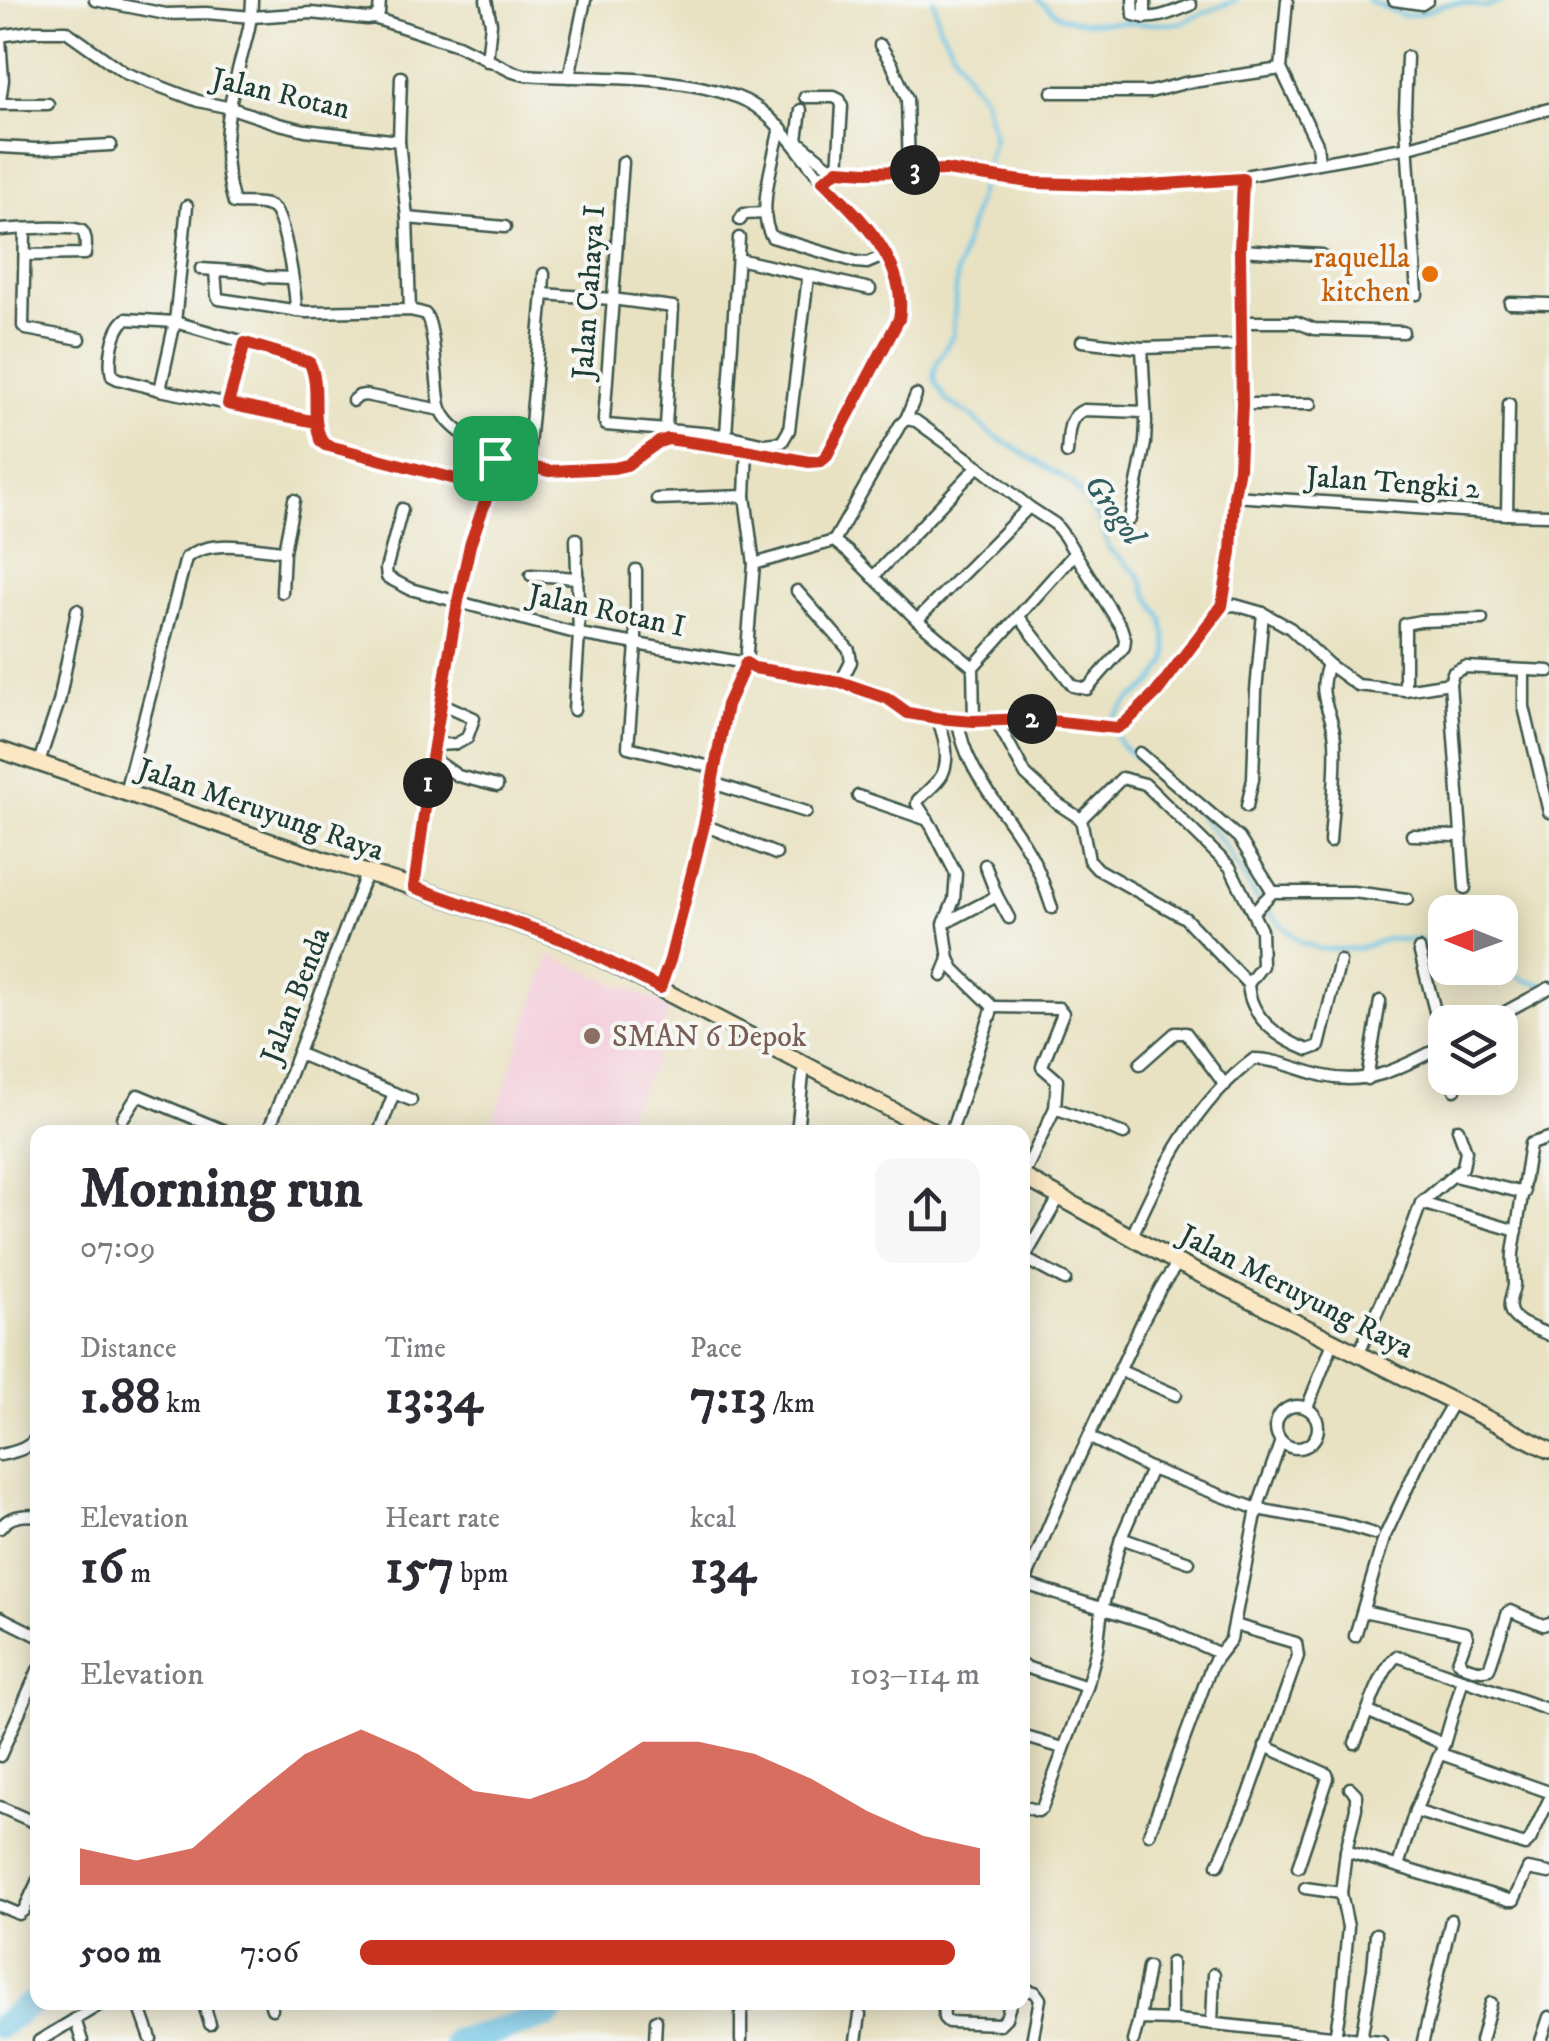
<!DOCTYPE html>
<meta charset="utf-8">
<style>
body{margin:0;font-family:"IM FELL DW Pica",serif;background:#f7f7f7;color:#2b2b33;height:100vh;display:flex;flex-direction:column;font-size:38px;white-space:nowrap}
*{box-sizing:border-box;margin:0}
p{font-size:32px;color:#7c7c81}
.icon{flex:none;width:55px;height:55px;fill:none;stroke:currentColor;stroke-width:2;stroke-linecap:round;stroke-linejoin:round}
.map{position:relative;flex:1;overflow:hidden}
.panel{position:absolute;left:30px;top:1125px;width:1000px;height:885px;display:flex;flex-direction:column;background:#fff;border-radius:20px;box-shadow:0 5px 25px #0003}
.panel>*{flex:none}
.needle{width:65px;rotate:271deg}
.buttons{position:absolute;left:1428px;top:895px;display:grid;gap:20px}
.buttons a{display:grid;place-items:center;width:90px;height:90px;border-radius:20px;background:#fff;box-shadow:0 5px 25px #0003;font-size:50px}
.pin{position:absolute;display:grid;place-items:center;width:85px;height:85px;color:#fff;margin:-42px;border-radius:20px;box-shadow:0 5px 15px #0006}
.km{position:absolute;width:50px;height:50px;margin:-25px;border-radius:50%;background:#222;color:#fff;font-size:28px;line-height:50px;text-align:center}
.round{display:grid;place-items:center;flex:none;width:105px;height:105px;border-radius:20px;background:#f7f7f7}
.overview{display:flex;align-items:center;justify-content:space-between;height:170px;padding:0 50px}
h1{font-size:55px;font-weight:700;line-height:75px}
.stats{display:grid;grid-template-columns:repeat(3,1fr);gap:15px;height:170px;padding:10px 50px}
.stats div{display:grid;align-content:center}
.stats b{font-size:50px;font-weight:700}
.stats small{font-size:28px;font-weight:400}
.stats p{font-size:28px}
.chart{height:280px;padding:20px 50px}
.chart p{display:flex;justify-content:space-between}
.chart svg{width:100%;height:180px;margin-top:10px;fill:#c8321e;opacity:.7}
ul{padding:0 50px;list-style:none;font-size:32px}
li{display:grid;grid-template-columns:160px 120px 1fr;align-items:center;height:75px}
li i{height:25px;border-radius:12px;background:#c8321e}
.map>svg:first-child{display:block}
.built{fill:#f4cfdd}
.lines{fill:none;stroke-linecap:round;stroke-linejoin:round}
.stream{stroke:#68c3e6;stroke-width:4}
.river{stroke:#68c3e6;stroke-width:25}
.minor-casing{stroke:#3d5649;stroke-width:15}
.secondary-casing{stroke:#3d5649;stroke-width:20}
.minor{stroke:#fff;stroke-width:10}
.secondary{stroke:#fbe7c3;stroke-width:15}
.route-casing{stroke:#fff;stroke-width:20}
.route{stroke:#c8321e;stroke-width:12}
.food-dot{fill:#e8710a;stroke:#f6f6f2;stroke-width:4}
.education-dot{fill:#8d6e63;stroke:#f6f6f2;stroke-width:4}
.labels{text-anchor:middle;stroke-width:8;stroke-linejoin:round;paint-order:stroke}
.street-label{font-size:30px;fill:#1f3d34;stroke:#f6f6f2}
.food-label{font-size:30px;fill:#c56008;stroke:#f6f6f2;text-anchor:end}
.education-label{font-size:30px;fill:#785e54;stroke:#f6f6f2;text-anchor:start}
.water-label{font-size:32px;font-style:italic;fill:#315e60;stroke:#f6f6f2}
</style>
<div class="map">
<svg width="1549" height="2041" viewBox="0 0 1549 2041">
<rect width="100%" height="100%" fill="#f6f6f2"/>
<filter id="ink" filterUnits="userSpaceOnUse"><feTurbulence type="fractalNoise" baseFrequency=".01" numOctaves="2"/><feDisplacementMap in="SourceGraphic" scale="20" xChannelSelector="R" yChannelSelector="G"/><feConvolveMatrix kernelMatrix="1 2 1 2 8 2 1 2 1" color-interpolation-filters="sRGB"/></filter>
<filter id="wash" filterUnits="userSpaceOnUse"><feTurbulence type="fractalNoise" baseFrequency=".0048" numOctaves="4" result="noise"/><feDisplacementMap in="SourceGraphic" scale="40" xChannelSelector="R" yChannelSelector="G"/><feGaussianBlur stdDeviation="2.25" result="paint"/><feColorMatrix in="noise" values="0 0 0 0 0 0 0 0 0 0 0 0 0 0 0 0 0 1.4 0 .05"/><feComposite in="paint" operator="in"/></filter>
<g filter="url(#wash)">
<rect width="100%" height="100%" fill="#e8e2c2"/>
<!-- built -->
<polygon class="built" points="550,955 670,1007 654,1065 617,1132 489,1132"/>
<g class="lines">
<!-- stream -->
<g class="stream">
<polyline points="934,0 939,25 969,79 983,96 994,138 957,272 953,335 938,360 934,372 935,382 947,401 972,416 988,432 1072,483 1101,522 1109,549 1140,576 1147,594 1163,619 1168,654 1166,663 1153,683 1130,700 1109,723 1121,745 1165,781"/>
<polyline points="1038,0 1059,16 1080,22 1169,24 1180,23 1236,0"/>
<polyline points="1367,0 1403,16 1418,14 1445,4 1463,3 1484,7 1507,0"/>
<polyline points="1184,796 1224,845 1260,904 1300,942 1319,949 1356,949 1387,939 1445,942"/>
<path d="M1500,946L1505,956L1504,966C1518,980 1530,983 1549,985"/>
</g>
<!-- river -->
<g class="river">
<polyline points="0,2026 24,2008 38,2001"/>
<polyline points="456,2041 494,2032 548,2016 559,2002"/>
</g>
</g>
</g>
<g filter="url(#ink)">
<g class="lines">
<defs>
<g id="minor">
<polyline points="95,0 166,14 206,13 252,17 311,13 367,19 374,18 379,13 380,0"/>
<path d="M252,0C252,25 244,46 238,70C226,118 220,155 234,203C245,204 266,201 274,209C285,220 296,294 296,311"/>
<polyline points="486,0 491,23 487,61"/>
<path d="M1133,0L1134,15C1153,22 1173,12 1191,5"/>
<polyline points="1145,0 1145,18"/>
<polyline points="1287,0 1281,69 1317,144 1319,162"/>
<polyline points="1394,0 1422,4 1428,0"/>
<path d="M374,18L458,45L513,72L525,75C596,80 669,73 737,97C774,110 798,153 823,181C853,215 911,263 900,315C897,331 883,348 876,362C859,393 842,425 826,457L821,461H809L747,449L667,439L659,442L627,465L614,468L549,471L495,458L490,488L470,545L458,601L432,758L414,887"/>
<polyline points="0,36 32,31 66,31 125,73 198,101 231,108 279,124 305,130 399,141 407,218 410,310"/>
<polyline points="0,38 3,80 0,101"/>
<polyline points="880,45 892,64 907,99 909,170"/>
<polyline points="1407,57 1405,111 1417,294"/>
<polyline points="569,77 585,0"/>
<polyline points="1052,92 1150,92 1185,83 1281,69"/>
<polyline points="805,97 834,97 840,100 842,106 838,170 823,181"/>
<polyline points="0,104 48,104"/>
<path d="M782,129L780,127C775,155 755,214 772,237L856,262L867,263L886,255"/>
<polyline points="796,140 827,165 849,172 925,169 973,172 1036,183 1133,186 1243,179"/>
<polyline points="797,140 801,110"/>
<polyline points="399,141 401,77"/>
<polyline points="0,147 37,149 111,145"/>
<polyline points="623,162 604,420 606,425 726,435 765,444 782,442 789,430 808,277"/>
<polyline points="407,218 505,227"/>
<polyline points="740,220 744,214 765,213"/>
<polyline points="25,229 23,326 26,329 80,339"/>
<path d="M0,230C12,229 74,225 82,231C87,236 86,248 85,254L25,255"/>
<polyline points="1240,250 1322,255"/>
<polyline points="738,259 870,289"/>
<polyline points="201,269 248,272 265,277 292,278"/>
<path d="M215,271L217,296L219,299L306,312L410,310C413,311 422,312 425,314C435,323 436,388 440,405C446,430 478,441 495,458"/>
<polyline points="543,294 544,274"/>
<polyline points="1510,303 1549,304"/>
<polyline points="1241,322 1296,322 1314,329 1403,332"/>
<polyline points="1082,341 1142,348"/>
<polyline points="160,390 175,322 187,206"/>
<polyline points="353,401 359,396 365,395 441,410"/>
<polyline points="228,404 245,343"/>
<polyline points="1241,404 1311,404"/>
<polyline points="906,419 916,395"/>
<path d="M316,422L160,390L118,379L112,376C108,360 113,329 126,319L175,322L303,359C326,374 308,422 325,445L490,488"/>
<polyline points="726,435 739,238"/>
<path d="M1067,453C1069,437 1066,417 1084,410L1144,412"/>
<polyline points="527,467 543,294 612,299 673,307 666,426 663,429"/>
<polyline points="1234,496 1507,514 1549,515"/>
<polyline points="657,499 745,496"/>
<polyline points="402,509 386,569 387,577 410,589 579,634 746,663 754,668 840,683 887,698 908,713 954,719 1032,719 1117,727 1125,723 1156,693 1222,606 1231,552 1234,496 1239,468 1243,179 1250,175 1409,147 1549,109"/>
<polyline points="1507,514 1509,404"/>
<polyline points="1130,519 1145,443 1146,422 1142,348 1241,345"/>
<polyline points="834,541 900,425 906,419 916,421 978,466 1029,507 1055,524 1065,537 1121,627 1125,639 1124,647 1087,689 1073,686 1019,617"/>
<polyline points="754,564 834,541 848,552 917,620 973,667"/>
<polyline points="636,570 636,645 628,747 715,768"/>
<polyline points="531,575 578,578"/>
<polyline points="873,577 978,466"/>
<polyline points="797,591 849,650 851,662 840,683"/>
<polyline points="282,592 284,551"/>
<polyline points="1222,606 1235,605 1263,613 1290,628 1328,664 1357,685 1405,690 1450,683 1453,673 1465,667 1549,671"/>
<polyline points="917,620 1029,507"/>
<path d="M1328,664C1315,700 1333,709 1335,740C1337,773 1332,809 1330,842"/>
<polyline points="1524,671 1524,707 1549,812"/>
<polyline points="1450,683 1465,888"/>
<polyline points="1405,690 1405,624 1420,621 1482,619"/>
<polyline points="574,710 579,634 576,539"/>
<path d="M937,718C944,735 951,757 942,775C937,784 925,793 918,800L917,804L932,827L956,874L954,900L944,924L949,959L954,969L993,1007"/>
<path d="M958,719C963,770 1003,807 1028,850C1039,868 1045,888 1052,908"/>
<path d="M996,720L1026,775L1058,804L1081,819L1089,860L1097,869L1185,918L1248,984C1250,1018 1279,1039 1308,1050L1319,1046L1340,961"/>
<polyline points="974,721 973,667 1075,553"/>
<polyline points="434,745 456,744 467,738 474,718 441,703"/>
<polyline points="1140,753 1239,838 1273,892"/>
<polyline points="432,758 458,776 497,786"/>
<polyline points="38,765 59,702 77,610"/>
<polyline points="712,783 806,812"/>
<path d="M125,792L186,558C211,537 254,549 284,551L294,500"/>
<polyline points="858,796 928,820"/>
<polyline points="1247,806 1253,779 1256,691 1263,613"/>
<polyline points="1081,819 1122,778 1145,784 1230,867 1261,930 1262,966 1248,984"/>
<polyline points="704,825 776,854"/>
<polyline points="1412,835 1462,836"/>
<polyline points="1273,892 1353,892 1407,899"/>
<polyline points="997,896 1009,918"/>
<polyline points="1253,912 1273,892"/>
<polyline points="945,923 997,896 985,865"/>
<polyline points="1419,949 1445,1050"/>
<polyline points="942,976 949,959"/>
<polyline points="659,988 671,960 704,825 727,705 746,663 754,564 745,496 747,449"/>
<polyline points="993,1007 1059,1008 1063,1013 1043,1063 1042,1067 1057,1080 1055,1108 1023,1176"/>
<polyline points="1487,1022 1549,988"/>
<polyline points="299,1054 411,1100"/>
<polyline points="1140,1064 1175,1033 1186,1033 1225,1085"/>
<polyline points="1452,1078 1455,1090"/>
<polyline points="1367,1079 1380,1001"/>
<polyline points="1055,1108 1124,1134"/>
<polyline points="123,1118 138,1095 227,1132"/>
<polyline points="268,1132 366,874"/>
<polyline points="379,1132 394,1093"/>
<polyline points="797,1132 804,1065"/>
<polyline points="951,1132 993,1007"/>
<path d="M1549,1138L1530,1144L1513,1253C1512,1264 1514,1274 1514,1285C1513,1293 1508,1301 1510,1309C1512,1323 1538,1329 1549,1335"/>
<polyline points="1454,1176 1524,1193"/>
<polyline points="1421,1203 1517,1231"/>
<path d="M1132,1236C1161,1171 1195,1102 1254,1059C1278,1059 1302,1071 1324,1076C1371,1087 1405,1065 1445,1045"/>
<polyline points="1025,1259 1065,1280"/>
<polyline points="1022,1262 1060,1196"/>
<polyline points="1359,1353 1400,1260 1421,1203 1463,1167 1466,1151 1458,1129"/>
<polyline points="1121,1371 1176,1395"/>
<circle cx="1297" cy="1427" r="21"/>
<polyline points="1307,1408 1334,1340"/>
<polyline points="1089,1437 1151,1469 1257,1509 1341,1524 1374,1534"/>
<path d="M0,1455C15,1452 30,1449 38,1435"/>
<path d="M0,1528C8,1516 24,1514 38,1516"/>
<polyline points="1121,1538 1189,1562"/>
<polyline points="1025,1584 1158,1626 1218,1653"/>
<polyline points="1022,1589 1068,1481 1142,1322 1161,1287 1178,1263"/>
<path d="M1363,1611L1466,1633L1467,1637L1458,1661C1464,1668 1481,1672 1489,1669L1508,1612L1511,1611L1543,1625L1549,1623"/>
<polyline points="0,1617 38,1636"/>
<polyline points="1355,1636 1384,1538 1424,1452 1453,1402"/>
<polyline points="1022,1666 1087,1687"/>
<polyline points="1369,1712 1444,1744"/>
<polyline points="1022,1736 1063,1748"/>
<path d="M1355,1743C1364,1722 1381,1668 1397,1656L1549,1710"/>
<polyline points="1265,1746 1327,1774 1328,1778 1298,1867"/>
<polyline points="1441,1754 1549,1792"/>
<polyline points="0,1756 38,1670"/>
<polyline points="1022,1806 1038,1811 1042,1808 1087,1687 1097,1649 1102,1609 1121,1538 1151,1469"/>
<polyline points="0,1807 38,1824"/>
<polyline points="1415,1811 1525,1845 1530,1840 1549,1800"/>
<path d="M1149,1834L1211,1667C1218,1653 1223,1651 1231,1639L1257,1509L1281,1441"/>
<polyline points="1346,1851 1509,1900 1514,1900 1528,1869 1549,1873"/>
<polyline points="1218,1865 1248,1797 1298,1656 1296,1643 1235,1625"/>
<polyline points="1398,1866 1415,1811 1444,1744 1463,1679"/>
<polyline points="1305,1888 1341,1893"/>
<polyline points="0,1906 19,1914 24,1910 38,1880"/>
<polyline points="1022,1989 1035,1992 1040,1999 1032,2041"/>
<polyline points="138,2002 151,2039"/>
<polyline points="203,2002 210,2024"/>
<polyline points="270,2002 272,2009"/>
<polyline points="943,2002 944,2018 948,2022 1000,2024 1006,2018 1011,2002"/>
<polyline points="75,2019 82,2041"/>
<polyline points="1139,2019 1148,1967"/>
<polyline points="1171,2020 1171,1963"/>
<polyline points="1212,2024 1214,1974"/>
<polyline points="1335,2037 1341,2003 1348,1927 1341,1893 1346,1851 1356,1808 1356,1794 1350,1788"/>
<polyline points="1361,2040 1373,1969 1376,1934"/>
<polyline points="39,2041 104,2002"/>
<polyline points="655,2041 656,2020"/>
<polyline points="741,2041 741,2011 749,2002"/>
<polyline points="856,2041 860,2015"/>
<polyline points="1133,2041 1139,2019 1177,2020 1381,2041"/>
<polyline points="1423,2041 1451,1920"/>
<polyline points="1481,2041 1491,2003"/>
<polyline points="1541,2041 1549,2017"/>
</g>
<g id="secondary">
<polyline points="0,750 327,861 414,887 570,942 934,1132"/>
<polyline points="1022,1176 1178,1263 1549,1450"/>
</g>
</defs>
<!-- minor casing -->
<use href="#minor" class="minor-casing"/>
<!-- secondary casing -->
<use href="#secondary" class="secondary-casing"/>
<!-- minor -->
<use href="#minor" class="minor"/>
<!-- secondary -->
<use href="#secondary" class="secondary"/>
</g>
</g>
<g class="lines" filter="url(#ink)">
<defs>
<path id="route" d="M495,458L490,488L325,445L320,440L316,422L228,404L245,343L309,362C323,387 307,422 325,445L490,488L470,545L458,601L432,758L414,887L570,942L660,988L670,960L704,825L727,705L746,663L754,668L840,682L887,698L908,713L937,718L974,721L1032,719L1117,728L1125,723L1156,693L1222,606L1231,552L1234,496L1239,468L1242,404L1240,250L1243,179L1133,186L1036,183L946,170L867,172L838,170L823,181C859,216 909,264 899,319L826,457L821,461L809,462L746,450L668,439L659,442L627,465L614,468L549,471L495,458"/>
</defs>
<!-- route casing -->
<use href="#route" class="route-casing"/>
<!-- route -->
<use href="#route" class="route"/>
</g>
<!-- markers -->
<circle class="food-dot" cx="1430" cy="274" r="10"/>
<circle class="education-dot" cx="592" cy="1036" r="10"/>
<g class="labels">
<!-- street labels -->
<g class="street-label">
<text transform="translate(281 93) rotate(13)" y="10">Jalan Rotan</text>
<text transform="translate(588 292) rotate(-86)" y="10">Jalan Cahaya I</text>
<text transform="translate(1393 482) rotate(4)" y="10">Jalan Tengki 2</text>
<text transform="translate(607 610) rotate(12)" y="10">Jalan Rotan I</text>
<text transform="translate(261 809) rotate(19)" y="10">Jalan Meruyung Raya</text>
<text transform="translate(295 995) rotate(-69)" y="10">Jalan Benda</text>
<text transform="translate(1297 1291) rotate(27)" y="10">Jalan Meruyung Raya</text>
</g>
<!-- food labels -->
<g class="food-label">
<text x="1410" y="267">raquella<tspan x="1410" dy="34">kitchen</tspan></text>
</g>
<!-- education labels -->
<g class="education-label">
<text x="612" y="1046">SMAN 6 Depok</text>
</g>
<!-- water labels -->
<g class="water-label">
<text transform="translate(1115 509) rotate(54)" y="11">Grogol</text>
</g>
</g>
</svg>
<div class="buttons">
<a><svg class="needle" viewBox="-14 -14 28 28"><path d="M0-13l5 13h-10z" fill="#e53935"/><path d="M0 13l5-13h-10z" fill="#7c7c81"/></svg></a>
<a><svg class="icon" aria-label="layers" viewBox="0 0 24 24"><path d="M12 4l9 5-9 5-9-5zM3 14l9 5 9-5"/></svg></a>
</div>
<div class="pin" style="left:495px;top:458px;background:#1e9e55"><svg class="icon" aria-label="arrive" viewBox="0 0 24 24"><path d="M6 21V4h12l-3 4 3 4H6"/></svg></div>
<b class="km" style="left:428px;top:783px">1</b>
<b class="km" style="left:1032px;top:719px">2</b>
<b class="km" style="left:915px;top:170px">3</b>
<section class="panel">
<div class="overview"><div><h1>Morning run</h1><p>07:09</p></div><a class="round"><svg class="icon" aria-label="share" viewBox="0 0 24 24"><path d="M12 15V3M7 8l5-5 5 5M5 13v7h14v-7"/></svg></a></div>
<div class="stats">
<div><p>Distance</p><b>1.88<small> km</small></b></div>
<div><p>Time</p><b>13:34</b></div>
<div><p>Pace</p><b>7:13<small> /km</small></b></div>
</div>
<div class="stats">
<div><p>Elevation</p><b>16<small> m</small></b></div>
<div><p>Heart rate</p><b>157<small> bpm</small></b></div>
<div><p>kcal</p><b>134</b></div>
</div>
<div class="chart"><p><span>Elevation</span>103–114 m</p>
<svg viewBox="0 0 160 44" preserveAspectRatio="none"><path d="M0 44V35L10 38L20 35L30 23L40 12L50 6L60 12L70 21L80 23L90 18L100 9L110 9L120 12L130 18L140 26L150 32L160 35V44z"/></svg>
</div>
<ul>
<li><b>500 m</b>7:06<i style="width:96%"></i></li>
</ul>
</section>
</div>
